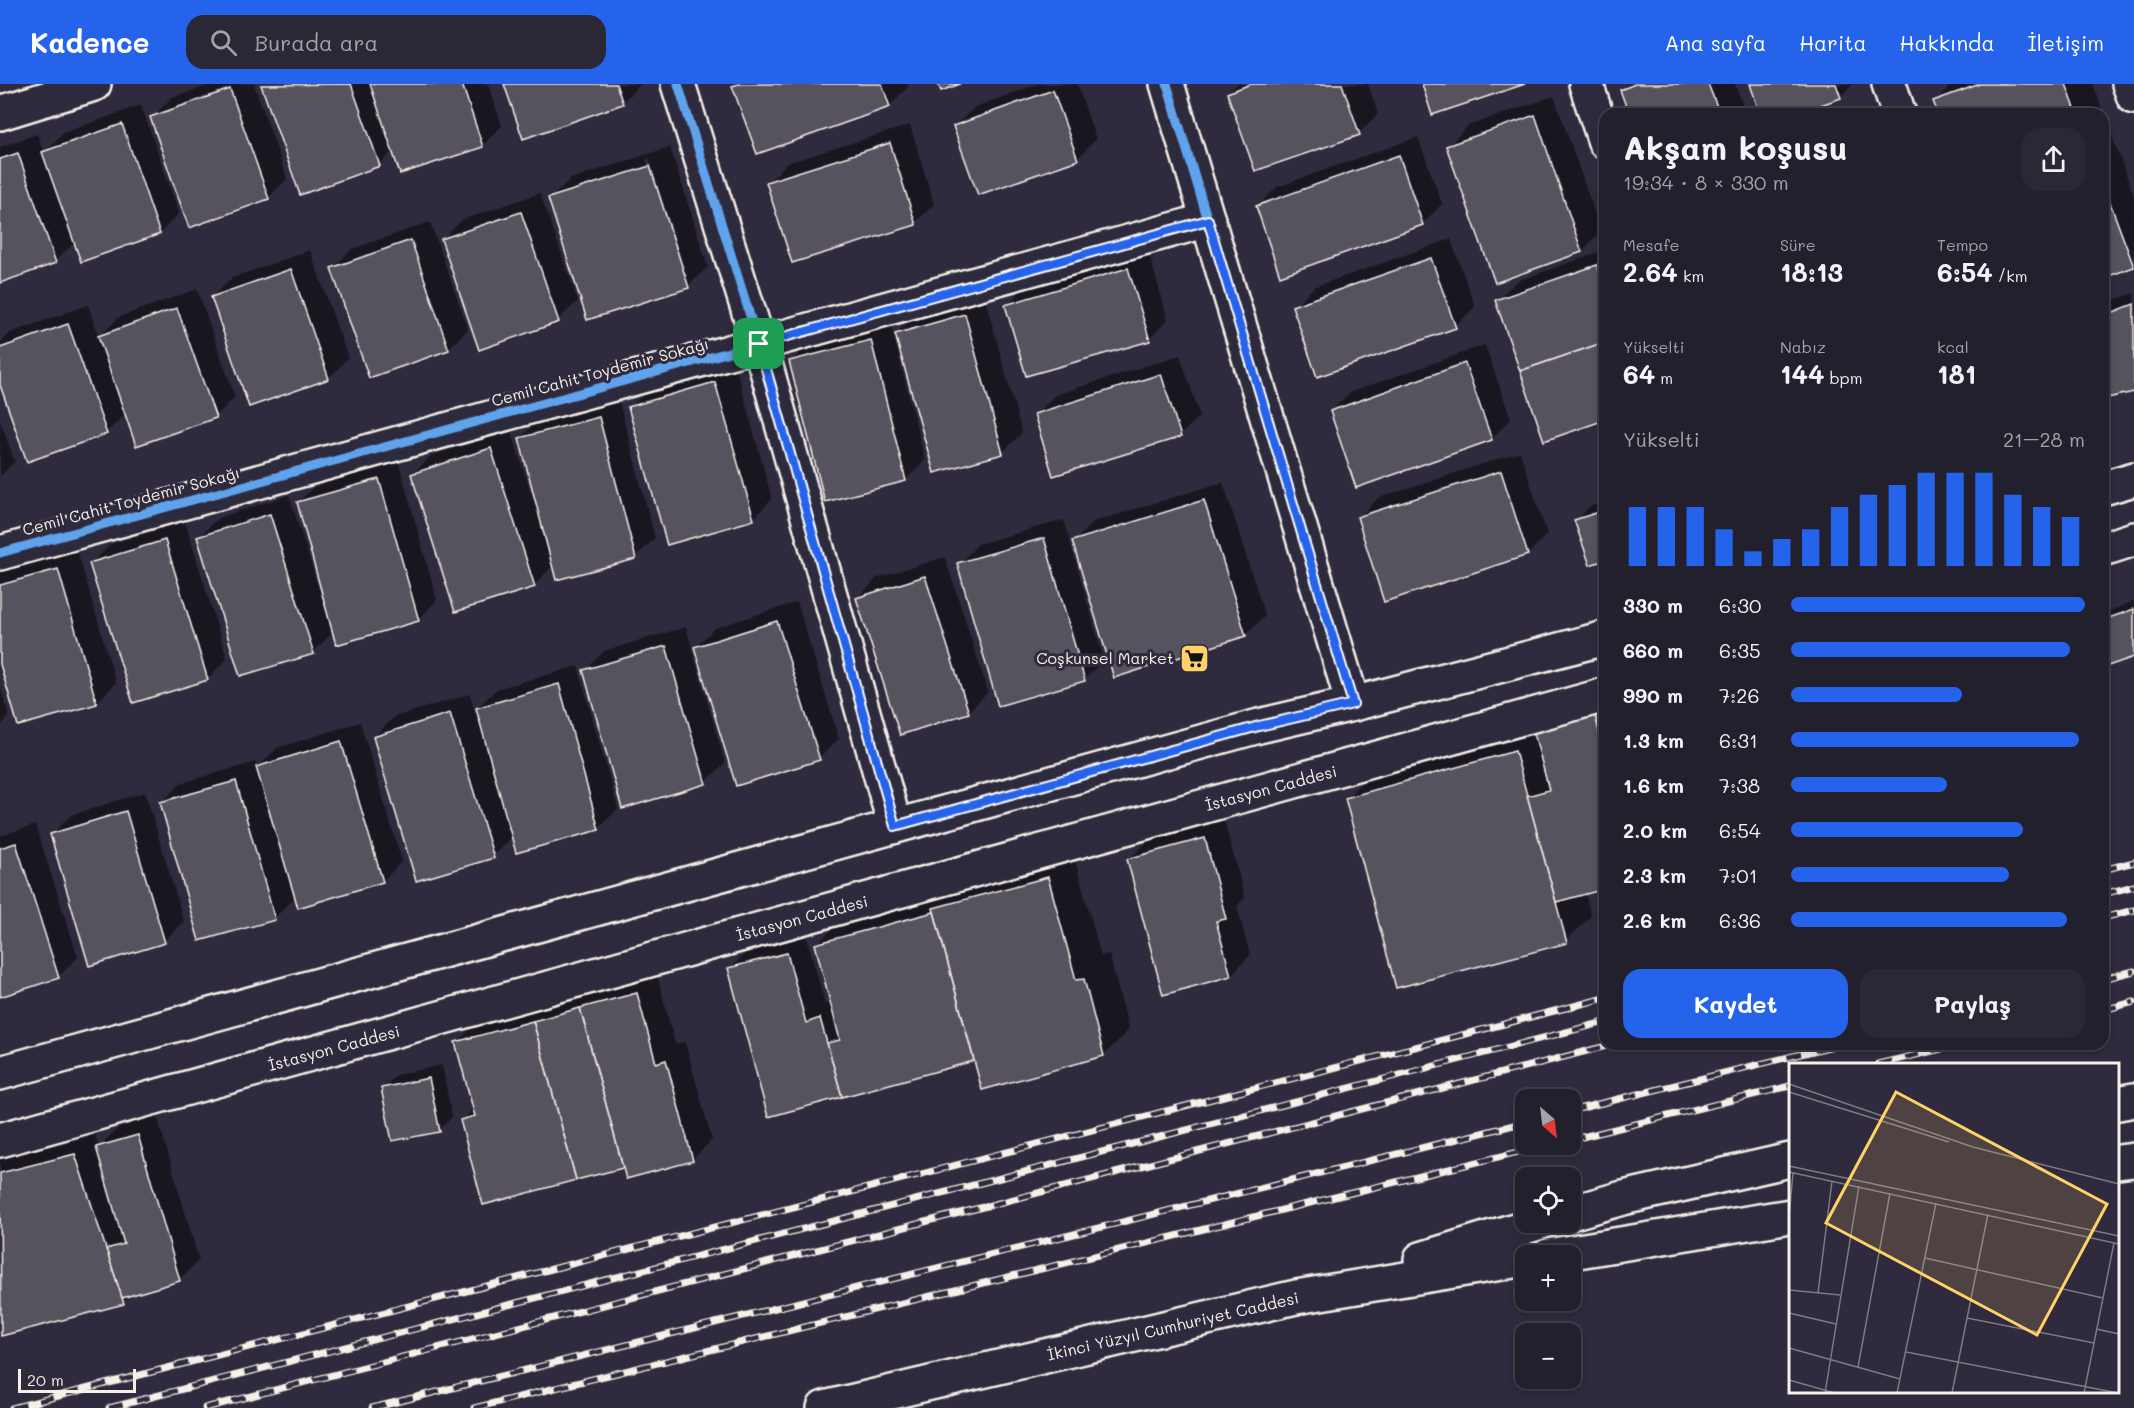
<!DOCTYPE html>
<html lang="tr">
<meta charset="utf-8">
<style>
body{margin:0;font-family:Mali,sans-serif;background:#2b2836;color:#f1f3f6;height:100vh;display:flex;flex-direction:column;font-size:22px;white-space:nowrap}
*{box-sizing:border-box;margin:0}
p{font-size:20px;color:#a3a3aa}
.icon{flex:none;width:33px;height:33px;fill:none;stroke:currentColor;stroke-width:2;stroke-linecap:round;stroke-linejoin:round}
.map{position:relative;flex:1;overflow:hidden}
.side{position:absolute;left:1599px;top:24px;width:510px;height:942px;display:flex;flex-direction:column;background:#23202e;border-radius:18px;box-shadow:0 3px 9px #0003,0 0 0 2px #403e4a}
.side>*{flex:none}
.needle{width:39px;rotate:152deg}
.fabs{position:absolute;left:1515px;top:1005px;display:grid;gap:12px}
.fabs a{display:grid;place-items:center;width:66px;height:66px;border-radius:12px;background:#23202e;box-shadow:0 3px 9px #0003,0 0 0 2px #403e4a;font-size:30px}
.scale{position:absolute;left:18px;bottom:15px;width:118px;box-sizing:border-box;padding-left:6px;border:3px solid #f4f1e8;border-top:0;font-size:16px;line-height:21px;white-space:nowrap;color:#f4f1e8;-webkit-text-stroke:4px #2f2a3d;paint-order:stroke}
.pin{position:absolute;display:grid;place-items:center;width:51px;height:51px;color:#fff;margin:-26px;border-radius:12px;box-shadow:0 3px 9px #0006}
.round{display:grid;place-items:center;flex:none;width:63px;height:63px;border-radius:18px;background:#2b2836}
.overview{display:flex;align-items:center;justify-content:space-between;height:102px;padding:0 24px}
h1{font-size:33px;font-weight:700;line-height:45px}
.metrics{display:grid;grid-template-columns:repeat(3,1fr);gap:9px;height:102px;padding:6px 24px}
.metrics div{display:grid;align-content:center}
.metrics b{font-size:26px;font-weight:700}
.metrics small{font-size:16px;font-weight:400}
.metrics p{font-size:16px}
.chart{height:168px;padding:12px 24px}
.chart p{display:flex;justify-content:space-between}
.chart svg{width:100%;height:108px;margin-top:6px;stroke:#2563eb;stroke-width:6}
.cta{display:flex;gap:12px;margin-top:auto;padding:12px 24px}
.cta a{flex:1;height:69px;border-radius:18px;background:#2563eb;color:#fff;font-size:24px;font-weight:700;line-height:69px;text-align:center}
.cta a+a{background:#2b2836;color:#f1f3f6}
ul{padding:0 24px;list-style:none;font-size:20px}
li{display:grid;grid-template-columns:96px 72px 1fr;align-items:center;height:45px}
li i{height:15px;border-radius:8px;background:#2563eb}
header{display:flex;align-items:center;gap:36px;box-sizing:border-box;height:84px;padding:0 30px;background:#2563eb;color:#fff}
header strong{font-size:28px}
nav{display:flex;gap:33px;margin-inline-start:auto;font-size:21px}
.search{width:420px;height:54px;background:#2b2836;display:flex;align-items:center;gap:15px;box-sizing:border-box;padding:0 21px;border-radius:18px;color:#a3a3aa;font-size:22px}
.map>svg:first-child{display:block}
.shadow{fill:#0007;fill-rule:evenodd}
.building{fill:#56525f;stroke:#f4f1e8;stroke-width:1.5}
.lines{fill:none;stroke-linecap:round;stroke-linejoin:round}
.minor-casing{stroke:#f4f1e8;stroke-width:38}
.tertiary-casing{stroke:#f4f1e8;stroke-width:38}
.secondary-casing{stroke:#f4f1e8;stroke-width:38}
.primary-casing{stroke:#f4f1e8;stroke-width:38}
.minor{stroke:#2f2a3d;stroke-width:33}
.tertiary{stroke:#2f2a3d;stroke-width:33}
.secondary{stroke:#2f2a3d;stroke-width:33}
.primary{stroke:#2f2a3d;stroke-width:33}
.rail-casing{stroke:#f4f1e8;stroke-width:7}
.rail{stroke:#2f2a3d;stroke-width:4.5;stroke-dasharray:14;stroke-linecap:butt}
.cycleway-casing{stroke:#2f2a3d;stroke-width:13}
.cycleway{stroke:#60a3ed;stroke-width:9}
.route-casing{stroke:#fff;stroke-width:12}
.route{stroke:#2563eb;stroke-width:8}
.labels{text-anchor:middle;stroke-width:6;stroke-linejoin:round;paint-order:stroke}
.street-label{font-size:16px;fill:#f4f1e8;stroke:#2f2a3d}
.poi-label{font-size:16px;fill:#f4f1e8;stroke:#2f2a3d;text-anchor:end}
.inset-road{fill:none;stroke:#7e7a81;stroke-width:1.5}
.view{fill:#ffd166;fill-opacity:0.15;stroke:#ffd166;stroke-width:3}
.inset-edge{fill:none;stroke:#f4f1e8;stroke-width:3}
</style>
<header>
<strong>Kadence</strong>
<div class="search"><svg class="icon" aria-label="search" viewBox="0 0 24 24"><circle cx="10" cy="10" r="6"/><path d="M15 15l6 6"/></svg>Burada ara</div>
<nav><a>Ana sayfa</a><a>Harita</a><a>Hakkında</a><a>İletişim</a></nav>
</header>
<div class="map">
<svg width="2134" height="1324" viewBox="0 0 2134 1324">
<rect width="100%" height="100%" fill="#2f2a3d"/>
<filter id="ink" filterUnits="userSpaceOnUse"><feTurbulence type="fractalNoise" baseFrequency=".0167" numOctaves="2"/><feDisplacementMap in="SourceGraphic" scale="12" xChannelSelector="R" yChannelSelector="G"/><feConvolveMatrix kernelMatrix="1 2 1 2 8 2 1 2 1" color-interpolation-filters="sRGB"/></filter>
<g filter="url(#ink)">
<!-- shadow -->
<g class="shadow">
<polygon points="212,0 254,0 287,95 268,114 152,34 171,14"/>
<polygon points="264,0 488,0 502,42 482,62 394,66 379,81 263,1"/>
<polygon points="505,0 641,0 622,18"/>
<polygon points="737,0 908,0 909,2 889,22 734,3"/>
<polygon points="1038,0 1077,0 1096,55 1077,75 955,42 975,23"/>
<polygon points="1237,0 1368,0 1378,30 1359,49 1228,9"/>
<polygon points="1628,0 1735,0 1746,30 1630,30 1621,6"/>
<polygon points="1751,0 1853,0 1840,13 1790,30 1761,30"/>
<polygon points="1952,0 2093,0 2134,112 2133,182 2103,192 2103,30 1939,30 1935,18"/>
<polygon points="1554,12 1601,147 1582,167 1495,197 1448,62 1468,42"/>
<polygon points="141,21 179,129 160,149 75,158 55,177 0,197 0,63 37,50 44,69 63,49"/>
<polygon points="910,41 934,120 915,139 768,98 787,79"/>
<polygon points="1418,53 1442,120 1423,139 1281,190 1257,123 1277,103"/>
<path d="M670,63L708,183L688,202L550,115L570,95ZM649,74L687,192H684L646,75Z"/>
<polygon points="540,109 578,217 558,236 442,156 462,136"/>
<polygon points="430,138 468,245 448,265 333,184 352,165"/>
<polygon points="1451,155 1475,223 1455,242 1294,223 1314,203"/>
<polygon points="310,166 348,274 329,294 213,213 232,194"/>
<polygon points="1148,166 1168,236 1149,255 1007,221 1027,201"/>
<polygon points="1605,166 1605,334 1497,216 1517,197"/>
<polygon points="197,205 235,313 215,333 126,329 106,349 0,296 0,259 10,249 88,221 99,253 119,233"/>
<polygon points="2134,209 2134,307 2103,313 2103,220"/>
<polygon points="984,211 1022,349 1002,369 896,250 916,230"/>
<polygon points="890,237 925,376 906,396 791,277 811,258"/>
<polygon points="1485,261 1511,335 1491,355 1331,327 1351,308"/>
<polygon points="1180,271 1200,332 1180,351 1036,330 1055,311"/>
<polygon points="735,280 772,415 753,435 630,324 649,304"/>
<polygon points="618,314 655,454 635,473 553,482 534,501 413,390 432,371 511,346 537,427 539,427 520,354 540,335"/>
<polygon points="0,336 15,378 0,392"/>
<polygon points="1520,368 1547,450 1528,470 1359,434 1378,414"/>
<polygon points="398,376 437,516 418,536 334,547 313,568 198,454 218,434 289,411 325,524 328,523 298,418 318,399"/>
<polygon points="1223,398 1265,532 1245,551 1074,458 1093,438"/>
<polygon points="1605,418 1605,474 1576,437 1589,423"/>
<polygon points="1064,436 1104,576 1084,596 959,480 978,460"/>
<polygon points="185,437 227,575 207,595 91,480 111,460"/>
<polygon points="77,466 116,599 96,619 0,575 0,488"/>
<polygon points="945,473 988,608 968,628 858,514 877,494"/>
<polygon points="2134,517 2134,571 2103,573 2103,530"/>
<polygon points="797,518 839,655 819,674 695,563 715,544"/>
<polygon points="686,543 725,679 705,699 585,587 604,567"/>
<polygon points="578,582 618,725 598,744 513,752 493,772 374,653 394,633 470,610 477,635 480,634 477,624 497,605"/>
<polygon points="0,601 9,633 0,642"/>
<polygon points="360,638 402,777 383,797 289,796 294,815 274,834 162,719 181,699 256,678 257,684 277,664"/>
<polygon points="1536,644 1605,803 1585,809 1591,832 1566,857 1346,714 1372,689"/>
<polygon points="145,708 184,838 164,857 52,750 71,731"/>
<polygon points="1224,736 1245,814 1237,822 1250,871 1231,891 1129,775 1149,756"/>
<polygon points="35,741 78,873 58,893 0,911 0,752"/>
<polygon points="1073,768 1101,872 1109,870 1129,946 1104,971 975,974 769,1031 730,885 749,865 806,850 825,920 832,918 816,861 836,841 949,810 961,799"/>
<polygon points="657,890 675,960 685,958 712,1056 692,1076 624,1082 484,1119 462,1037 474,1024 457,958 477,939"/>
<polygon points="442,981 452,1033 439,1046 383,1004 396,991"/>
<polygon points="157,1032 199,1176 180,1195 132,1209 123,1218 0,1250 0,1075 95,1051 99,1063 118,1044"/>
</g>
<!-- building -->
<g class="building">
<polygon points="351,0 380,82 300,111 261,1"/>
<polygon points="370,0 462,0 483,63 400,90"/>
<polygon points="504,0 616,0 623,20 523,55"/>
<polygon points="739,0 882,0 890,23 757,70 732,2"/>
<polygon points="938,0 960,0 941,7"/>
<polygon points="1251,0 1342,0 1360,51 1255,87 1227,9"/>
<polygon points="1422,0 1525,0 1432,31"/>
<polygon points="1635,0 1708,0 1720,30 1629,30 1620,6"/>
<polygon points="1750,0 1836,0 1841,14 1795,30 1760,30"/>
<polygon points="1980,0 2066,0 2077,30 1938,30 1933,17"/>
<polygon points="230,5 269,115 189,144 150,33"/>
<polygon points="1053,6 1078,76 978,111 953,42"/>
<polygon points="1535,31 1582,168 1495,199 1446,62"/>
<polygon points="122,40 160,150 81,178 42,68"/>
<polygon points="890,59 916,141 792,179 766,98"/>
<polygon points="18,69 56,179 0,199 0,75"/>
<polygon points="1399,71 1423,141 1280,192 1256,122"/>
<polygon points="650,82 689,204 587,236 548,114"/>
<polygon points="2103,100 2134,183 2103,194"/>
<polygon points="521,128 559,238 479,266 441,155"/>
<polygon points="411,156 449,266 369,294 331,184"/>
<polygon points="1431,174 1456,244 1317,293 1292,222"/>
<polygon points="1597,181 1605,204 1605,258 1520,287 1495,216"/>
<polygon points="1128,184 1150,257 1026,292 1005,221"/>
<polygon points="291,185 329,295 249,323 211,213"/>
<polygon points="2134,220 2134,308 2103,315 2103,232"/>
<polygon points="177,224 216,334 136,362 98,252"/>
<polygon points="965,230 1003,370 934,389 895,250"/>
<polygon points="68,240 107,350 27,378 0,301 0,264"/>
<polygon points="871,256 906,397 825,418 789,277"/>
<polygon points="1605,258 1605,336 1544,357 1520,287"/>
<polygon points="1465,279 1492,356 1356,404 1330,327"/>
<polygon points="1161,290 1181,353 1053,392 1034,330"/>
<polygon points="715,298 754,436 667,461 628,323"/>
<polygon points="599,333 636,475 556,496 519,354"/>
<polygon points="491,364 535,503 455,528 411,390"/>
<polygon points="1501,387 1528,471 1384,518 1357,433"/>
<polygon points="379,395 419,537 336,561 297,418"/>
<polygon points="1204,416 1246,552 1114,594 1072,457"/>
<polygon points="1605,426 1605,476 1590,481 1574,436"/>
<polygon points="270,430 314,570 240,592 197,453"/>
<polygon points="1044,454 1085,597 998,622 957,479"/>
<polygon points="165,456 208,596 133,619 89,479"/>
<polygon points="58,485 97,620 18,642 0,580 0,501"/>
<polygon points="925,492 969,629 900,651 856,514"/>
<polygon points="2134,525 2134,573 2105,583 2103,577 2103,536"/>
<polygon points="777,537 820,676 736,702 694,563"/>
<polygon points="666,562 706,700 622,725 583,586"/>
<polygon points="559,600 599,746 516,769 476,624"/>
<polygon points="1605,625 1605,670 1594,628"/>
<polygon points="1594,628 1605,670 1605,805 1556,818 1527,712 1549,706 1533,645"/>
<polygon points="450,629 494,774 416,797 373,653"/>
<polygon points="341,657 383,798 298,824 256,683"/>
<polygon points="1515,667 1567,859 1396,904 1345,714"/>
<polygon points="236,697 275,836 199,857 160,718"/>
<polygon points="126,727 165,859 89,882 50,750"/>
<polygon points="1205,754 1226,835 1216,837 1231,892 1163,911 1127,775"/>
<polygon points="16,759 59,894 0,913 0,764"/>
<polygon points="1048,793 1076,896 1084,895 1104,972 982,1006 933,824"/>
<polygon points="934,828 974,977 842,1013 827,959 840,956 815,860"/>
<polygon points="787,869 806,939 820,934 842,1013 768,1033 728,884"/>
<polygon points="637,909 656,979 666,976 693,1077 626,1095 580,924"/>
<polygon points="580,924 623,1084 576,1096 533,937"/>
<polygon points="533,937 576,1096 483,1121 460,1036 475,1032 455,958"/>
<polygon points="429,994 440,1048 392,1057 381,1004"/>
<polygon points="138,1051 180,1197 122,1214 106,1165 124,1160 96,1063"/>
<polygon points="75,1070 124,1220 1,1252 0,1089"/>
</g>
<g class="lines">
<defs>
<g id="minor">
<polyline points="678,0 766,283 895,742"/>
<polyline points="1586,0 1605,58"/>
<polyline points="1889,0 1899,30"/>
<polyline points="2129,0 2134,13"/>
<polyline points="0,29 94,0"/>
<polyline points="0,469 1208,136"/>
</g>
<polyline id="tertiary" points="1167,0 1353,620"/>
<g id="secondary">
<polyline points="2118,1019 2134,1016"/>
<polyline points="2118,1078 2134,1076"/>
<polyline points="1570,1129 1623,1114 1790,1076"/>
<polyline points="1548,1172 1790,1132"/>
<polyline points="1421,1175 1541,1138"/>
<polyline points="824,1324 1296,1213 1526,1175"/>
</g>
<g id="primary">
<polyline points="2103,404 2134,395"/>
<polyline points="2103,465 2134,455"/>
<polyline points="0,989 1259,642 1353,620 1605,554"/>
<polyline points="0,1056 1605,611"/>
</g>
</defs>
<!-- minor casing -->
<use href="#minor" class="minor-casing"/>
<!-- tertiary casing -->
<use href="#tertiary" class="tertiary-casing"/>
<!-- secondary casing -->
<use href="#secondary" class="secondary-casing"/>
<!-- primary casing -->
<use href="#primary" class="primary-casing"/>
<!-- minor -->
<use href="#minor" class="minor"/>
<!-- tertiary -->
<use href="#tertiary" class="tertiary"/>
<!-- secondary -->
<use href="#secondary" class="secondary"/>
<!-- primary -->
<use href="#primary" class="primary"/>
<defs>
<g id="rail">
<polyline points="2103,786 2134,778"/>
<polyline points="2103,810 2134,802"/>
<polyline points="2103,834 2134,826"/>
<polyline points="2103,895 2134,887"/>
<polyline points="2103,926 2134,918"/>
<polyline points="1878,980 1962,960"/>
<polyline points="1570,1027 1841,960"/>
<polyline points="1570,1056 1790,1002"/>
<polyline points="12,1324 1605,914"/>
<polyline points="109,1324 1605,938"/>
<polyline points="205,1324 1614,960"/>
<polyline points="372,1324 1526,1038"/>
<polyline points="474,1324 1551,1060"/>
</g>
</defs>
<!-- rail casing -->
<use href="#rail" class="rail-casing"/>
<!-- rail -->
<use href="#rail" class="rail"/>
<defs>
<g id="cycleway">
<polyline points="678,0 766,283 895,742"/>
<polyline points="1167,0 1353,620"/>
<polyline points="0,469 1208,136"/>
</g>
</defs>
<!-- cycleway casing -->
<use href="#cycleway" class="cycleway-casing"/>
<!-- cycleway -->
<use href="#cycleway" class="cycleway"/>
</g>
</g>
<g class="lines" filter="url(#ink)">
<defs>
<polygon id="route" points="1208,136 1353,620 1259,642 895,742 759,260"/>
</defs>
<!-- route casing -->
<use href="#route" class="route-casing"/>
<!-- route -->
<use href="#route" class="route"/>
</g>
<!-- icons -->
<defs>
<symbol id="supermarket-square" viewBox="-11 -11 22 22"><rect x="-9" y="-9" width="18" height="18" rx="4" fill="#ffd166" stroke="#2f2a3d"/><path d="M-6-5.5h2.5l.6 2H6L4.5 2H-2.5L-4.4-4H-6ZM-1.5 3.2a1.3 1.3 0 1 0 .1 0ZM3 3.2a1.3 1.3 0 1 0 .1 0Z" fill="#111"/></symbol>
</defs>
<g fill-rule="evenodd">
<use href="#supermarket-square" x="1178" y="558" width="33" height="33"/>
</g>
<g class="labels">
<!-- street labels -->
<g class="street-label">
<text transform="translate(600 288) rotate(-15)" y="6">Cemil Cahit Toydemir Sokağı</text>
<text transform="translate(131 417) rotate(-15)" y="6">Cemil Cahit Toydemir Sokağı</text>
<text transform="translate(1271 704) rotate(-15)" y="6">İstasyon Caddesi</text>
<text transform="translate(802 834) rotate(-15)" y="6">İstasyon Caddesi</text>
<text transform="translate(334 964) rotate(-15)" y="6">İstasyon Caddesi</text>
<text transform="translate(1173 1242) rotate(-13)" y="6">İkinci Yüzyıl Cumhuriyet Caddesi</text>
</g>
<!-- poi labels -->
<g class="poi-label">
<text x="1174" y="580">Coşkunsel Market</text>
</g>
</g>
<!-- overview -->
<g transform="translate(1789 979)">
<rect width="330" height="330" fill="#2f2a3d"/>
<path class="inset-road" d="M0,21L184,84L330,121M0,29L160,79M0,103L330,173M0,109L330,181M0,154L4,110M136,195L314,235M0,227L51,232M29,230L43,118M0,250L47,261M178,255L305,280M307,266L330,271M0,285L111,316M117,289L329,330M69,304L101,130M0,317L46,330M36,330L70,123M108,330L147,140M163,330L199,151M295,330L325,180"/>
<path class="view" d="M107,29L318,141L248,272L37,160Z"/>
<rect width="330" height="330" class="inset-edge"/>
</g>
</svg>
<div class="fabs">
<a><svg class="needle" viewBox="-14 -14 28 28"><path d="M0-13l5 13h-10z" fill="#e53935"/><path d="M0 13l5-13h-10z" fill="#a3a3aa"/></svg></a>
<a><svg class="icon" aria-label="locate" viewBox="0 0 24 24"><circle cx="12" cy="12" r="6"/><path d="M12 2v4M12 18v4M2 12h4M18 12h4"/></svg></a>
<a>+</a>
<a>−</a>
</div>
<div class="scale">20 m</div>
<div class="pin" style="left:759px;top:260px;background:#1e9e55"><svg class="icon" aria-label="arrive" viewBox="0 0 24 24"><path d="M6 21V4h12l-3 4 3 4H6"/></svg></div>
<section class="side">
<div class="overview"><div><h1>Akşam koşusu</h1><p>19:34 · 8 × 330 m</p></div><a class="round"><svg class="icon" aria-label="share" viewBox="0 0 24 24"><path d="M12 15V3M7 8l5-5 5 5M5 13v7h14v-7"/></svg></a></div>
<div class="metrics">
<div><p>Mesafe</p><b>2.64<small> km</small></b></div>
<div><p>Süre</p><b>18:13</b></div>
<div><p>Tempo</p><b>6:54<small> /km</small></b></div>
</div>
<div class="metrics">
<div><p>Yükselti</p><b>64<small> m</small></b></div>
<div><p>Nabız</p><b>144<small> bpm</small></b></div>
<div><p>kcal</p><b>181</b></div>
</div>
<div class="chart"><p><span>Yükselti</span>21–28 m</p>
<svg viewBox="0 0 160 44" preserveAspectRatio="none"><path d="M5 44V20M15 44V20M25 44V20M35 44V29M45 44V38M55 44V33M65 44V29M75 44V20M85 44V15M95 44V11M105 44V6M115 44V6M125 44V6M135 44V15M145 44V20M155 44V24"/></svg>
</div>
<ul>
<li><b>330 m</b>6:30<i style="width:100%"></i></li>
<li><b>660 m</b>6:35<i style="width:95%"></i></li>
<li><b>990 m</b>7:26<i style="width:58%"></i></li>
<li><b>1.3 km</b>6:31<i style="width:98%"></i></li>
<li><b>1.6 km</b>7:38<i style="width:53%"></i></li>
<li><b>2.0 km</b>6:54<i style="width:79%"></i></li>
<li><b>2.3 km</b>7:01<i style="width:74%"></i></li>
<li><b>2.6 km</b>6:36<i style="width:94%"></i></li>
</ul>
<div class="cta"><a>Kaydet</a><a>Paylaş</a></div>
</section>
</div>
